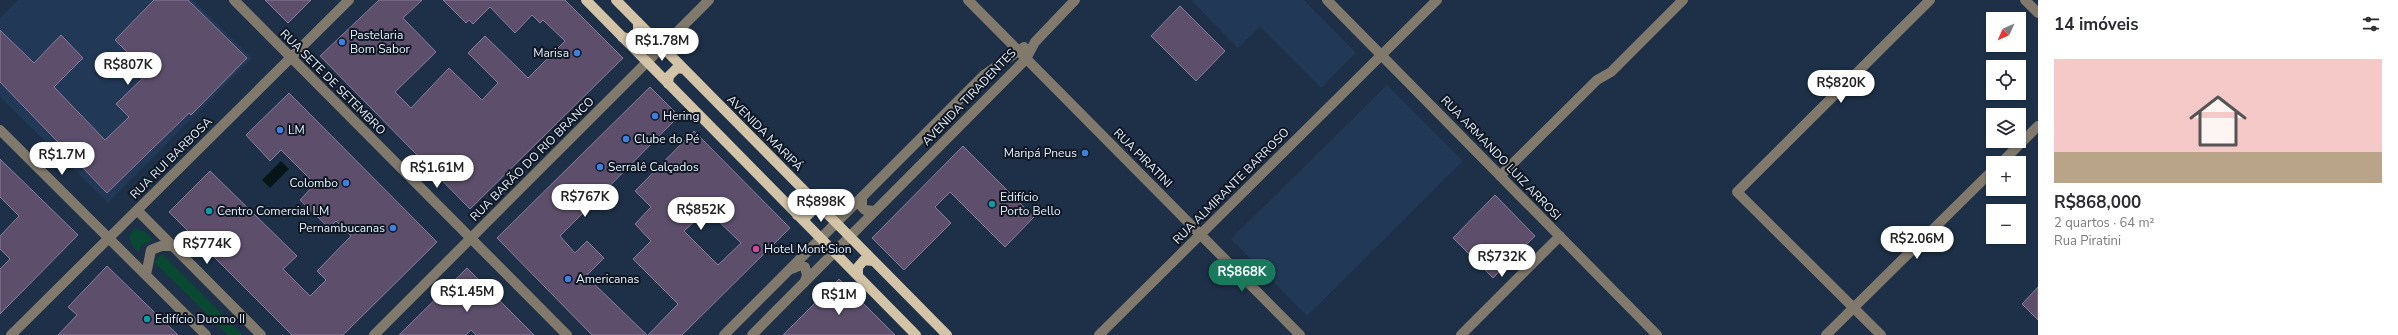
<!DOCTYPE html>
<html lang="pt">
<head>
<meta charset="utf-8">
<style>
  :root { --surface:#fff; --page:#f7f7f7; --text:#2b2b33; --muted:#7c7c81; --line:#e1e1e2; --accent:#18795b }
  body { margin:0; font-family:"Nunito Sans",sans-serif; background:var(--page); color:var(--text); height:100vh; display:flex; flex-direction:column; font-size:15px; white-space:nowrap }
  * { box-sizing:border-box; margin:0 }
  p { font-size:13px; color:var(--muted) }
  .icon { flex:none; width:22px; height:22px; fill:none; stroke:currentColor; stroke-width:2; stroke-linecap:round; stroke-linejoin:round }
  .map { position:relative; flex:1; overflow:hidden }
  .side { display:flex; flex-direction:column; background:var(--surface); width:360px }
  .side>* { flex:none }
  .needle { width:26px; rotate:225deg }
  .fabs { position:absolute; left:1986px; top:12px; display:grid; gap:8px }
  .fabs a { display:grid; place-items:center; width:40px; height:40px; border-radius:0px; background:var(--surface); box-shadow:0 1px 3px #0004; font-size:20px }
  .price { position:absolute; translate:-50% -34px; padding:0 9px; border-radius:14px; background:#fff; color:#222; font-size:13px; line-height:26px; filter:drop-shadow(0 1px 2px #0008) }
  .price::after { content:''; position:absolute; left:50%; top:24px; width:12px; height:9px; margin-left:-6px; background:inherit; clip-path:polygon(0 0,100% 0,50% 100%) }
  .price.on { background:var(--accent); color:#fff }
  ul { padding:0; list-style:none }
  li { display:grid; align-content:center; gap:8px; height:212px; padding:0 16px }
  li+li { border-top:1px solid var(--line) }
  li span { display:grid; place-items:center; height:124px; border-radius:0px; color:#555 }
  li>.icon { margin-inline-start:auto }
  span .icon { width:72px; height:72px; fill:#fffc; stroke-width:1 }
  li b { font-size:17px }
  h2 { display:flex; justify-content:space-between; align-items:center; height:48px; padding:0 16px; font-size:17px }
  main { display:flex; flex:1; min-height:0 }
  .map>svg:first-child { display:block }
  .built { fill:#213856 }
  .green { fill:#094831 }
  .water { fill:#061616 }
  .building { fill:#5d4f6c; stroke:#8a7b9b; fill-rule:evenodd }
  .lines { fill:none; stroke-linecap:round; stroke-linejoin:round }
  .minor { stroke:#81796b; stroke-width:10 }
  .major { stroke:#d3c3a7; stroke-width:10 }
  .shop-dot { fill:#3f7fe0; stroke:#0f1722; stroke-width:1.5 }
  .culture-dot { fill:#0f9aa8; stroke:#0f1722; stroke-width:1.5 }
  .hotel-dot { fill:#d1479c; stroke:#0f1722; stroke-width:1.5 }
  .labels { text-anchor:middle; stroke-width:4; stroke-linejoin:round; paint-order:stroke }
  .poi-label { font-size:12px; fill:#e2eefe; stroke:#0f1722; text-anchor:start }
  .street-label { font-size:12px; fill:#e2eefe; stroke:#0f1722 }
</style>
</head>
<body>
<main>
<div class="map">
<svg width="2038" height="335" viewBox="0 0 2038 335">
  <rect width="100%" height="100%" fill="#1d3047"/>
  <path class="built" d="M18,0H193L252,58L108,203L0,97V18Z
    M1191,0H1304L1356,53L1321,88L1260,27L1238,48Z
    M1387,85L1463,161L1307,316L1231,239Z"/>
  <path class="green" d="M134,229L144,231L153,240L141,245L139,252C131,246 126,237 134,229Z
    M162,254L243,335H228L154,262Z"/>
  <path class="water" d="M281,161L289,169L270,188L262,180Z"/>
  <path class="building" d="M154,0H188L247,58L191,115L189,113L107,193L0,82V30L34,63L61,35L83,58L54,87L105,140L129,117L116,104L148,73L115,40Z
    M265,0H311L288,23Z
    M379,0H422L403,18L436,52L395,92L411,108L449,68L482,100L498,83L468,53L485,36L528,78L565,41L543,20L540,23L532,15L515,33L490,7L473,24L469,20L466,23L443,0H565L623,58L470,209L320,56Z
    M1180,6L1225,51L1196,81L1151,36Z
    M650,87L679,116L560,236L575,253L587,241L604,258L586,276L647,335H592L497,238Z
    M289,93L437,242L343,335H292L169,212L210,171L297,256L283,269L310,296L326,280L317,271L351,236L336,221L329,228L300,200L315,184L281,150L270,161L246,135Z
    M694,131L790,228L682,335H648L678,304L633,259L651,241L635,224L651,207L635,191ZM707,210L741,243L718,265L684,231Z
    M963,146L1034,217L1005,247L950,192L935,207L951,223L904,270L872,238Z
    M0,159L78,235L0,314V269L10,259L0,249V236L19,216L0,197Z
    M1495,195L1535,236L1493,278L1453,238Z
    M107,266L146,304L178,335H58L77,315L68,307Z
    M467,268L534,335H476L471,330L466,335H399Z
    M839,279L895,335H783Z
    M2038,287V320L2022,304Z"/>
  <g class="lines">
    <path class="minor" d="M234,0L567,335
      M968,0L1300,335
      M1327,0L1657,335
      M2025,0L2038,13
      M0,130L206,335
      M2001,163L2038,126
      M1500,176L1597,80L1611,72L1683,0
      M862,197V207L865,210L875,211
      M137,210L261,335
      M791,269L801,265L805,267L807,276L804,283
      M146,275L151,250L161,246H173
      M11,335L349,0
      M374,335L709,0
      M724,335L984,75L1024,47
      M752,335L1026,59L1035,42L1075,0
      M1099,335L1437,0
      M1461,335L1560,236
      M1826,335L1993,170
      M1881,335L1737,192L1930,0"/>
    <path class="major" d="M586,0L916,335
      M616,0L947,335
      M622,37L631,39L638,32V22
      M668,84L669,76L677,68L684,69
      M797,215L807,216L812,211L813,200
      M858,276V267L864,260L873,261"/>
  </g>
  <g class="shop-dot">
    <circle cx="342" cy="42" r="4"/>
    <circle cx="577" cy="53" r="4"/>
    <circle cx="655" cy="116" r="4"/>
    <circle cx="280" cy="130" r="4"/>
    <circle cx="626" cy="139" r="4"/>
    <circle cx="1085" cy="153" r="4"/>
    <circle cx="600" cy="167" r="4"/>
    <circle cx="346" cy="183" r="4"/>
    <circle cx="393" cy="228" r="4"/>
    <circle cx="568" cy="279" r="4"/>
  </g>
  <g class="culture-dot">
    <circle cx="992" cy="204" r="4"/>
    <circle cx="209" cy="211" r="4"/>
    <circle cx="147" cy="319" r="4"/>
  </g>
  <circle class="hotel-dot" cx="756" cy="249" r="4"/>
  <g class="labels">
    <g class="poi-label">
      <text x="350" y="39">Pastelaria<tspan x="350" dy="14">Bom Sabor</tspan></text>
      <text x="569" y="57" text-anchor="end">Marisa</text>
      <text x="663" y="120">Hering</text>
      <text x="288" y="134">LM</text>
      <text x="634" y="143">Clube do Pé</text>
      <text x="1077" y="157" text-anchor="end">Maripá Pneus</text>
      <text x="608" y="171">Serralê Calçados</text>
      <text x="338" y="187" text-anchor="end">Colombo</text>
      <text x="1000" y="201">Edifício<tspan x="1000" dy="14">Porto Bello</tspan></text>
      <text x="217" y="215">Centro Comercial LM</text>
      <text x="385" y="232" text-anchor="end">Pernambucanas</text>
      <text x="764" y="253">Hotel Mont Sion</text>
      <text x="576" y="283">Americanas</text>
      <text x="155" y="323">Edifício Duomo II</text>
    </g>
    <g class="street-label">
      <text transform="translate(333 82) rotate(45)" y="4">RUA SETE DE SETEMBRO</text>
      <text transform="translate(969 97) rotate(-46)" y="4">AVENIDA TIRADENTES</text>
      <text transform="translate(765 133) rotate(45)" y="4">AVENIDA MARIPÁ</text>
      <text transform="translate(171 158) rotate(-45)" y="4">RUA RUI BARBOSA</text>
      <text transform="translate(1143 158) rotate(45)" y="4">RUA PIRATINI</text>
      <text transform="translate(1501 158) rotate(46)" y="4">RUA ARMANDO LUIZ ARROSI</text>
      <text transform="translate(532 159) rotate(-45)" y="4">RUA BARÃO DO RIO BRANCO</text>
      <text transform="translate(1231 186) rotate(-45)" y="4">RUA ALMIRANTE BARROSO</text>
    </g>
  </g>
</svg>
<div class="fabs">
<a><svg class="needle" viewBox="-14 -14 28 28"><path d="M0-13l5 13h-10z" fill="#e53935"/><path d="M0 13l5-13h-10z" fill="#7c7c81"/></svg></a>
<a><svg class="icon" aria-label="locate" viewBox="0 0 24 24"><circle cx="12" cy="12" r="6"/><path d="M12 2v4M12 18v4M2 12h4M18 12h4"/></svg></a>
<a><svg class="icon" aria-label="layers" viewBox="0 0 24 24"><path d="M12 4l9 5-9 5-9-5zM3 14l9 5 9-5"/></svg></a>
<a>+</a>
<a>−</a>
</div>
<b class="price" style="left:662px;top:62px">R$1.78M</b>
<b class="price" style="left:128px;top:86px">R$807K</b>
<b class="price" style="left:1841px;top:104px">R$820K</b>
<b class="price" style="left:62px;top:176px">R$1.7M</b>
<b class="price" style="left:437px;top:189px">R$1.61M</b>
<b class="price" style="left:585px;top:218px">R$767K</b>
<b class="price" style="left:821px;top:223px">R$898K</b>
<b class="price" style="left:701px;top:231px">R$852K</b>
<b class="price" style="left:1917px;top:260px">R$2.06M</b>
<b class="price" style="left:207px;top:265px">R$774K</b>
<b class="price" style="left:1502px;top:278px">R$732K</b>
<b class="price on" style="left:1242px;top:293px">R$868K</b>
<b class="price" style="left:467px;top:313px">R$1.45M</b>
<b class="price" style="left:839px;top:316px">R$1M</b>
</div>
<section class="side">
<h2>14 imóveis<svg class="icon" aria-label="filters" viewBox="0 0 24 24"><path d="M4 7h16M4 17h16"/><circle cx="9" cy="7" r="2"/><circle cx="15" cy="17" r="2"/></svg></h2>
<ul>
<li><span style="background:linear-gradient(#f6c9c9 75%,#b9a48a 0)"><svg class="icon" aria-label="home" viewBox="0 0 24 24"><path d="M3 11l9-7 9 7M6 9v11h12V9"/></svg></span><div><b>R$868,000</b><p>2 quartos · 64 m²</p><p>Rua Piratini</p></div></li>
</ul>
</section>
</main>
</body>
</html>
